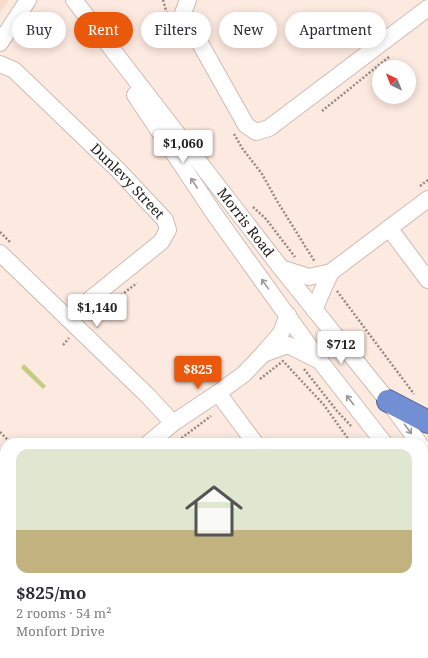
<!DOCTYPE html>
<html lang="en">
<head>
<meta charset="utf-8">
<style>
  :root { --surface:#fff; --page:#f7f7f7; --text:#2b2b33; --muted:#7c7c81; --line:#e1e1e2; --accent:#ea580c }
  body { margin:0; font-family:"Noto Serif",serif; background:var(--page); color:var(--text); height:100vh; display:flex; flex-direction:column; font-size:15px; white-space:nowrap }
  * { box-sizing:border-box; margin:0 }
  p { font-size:13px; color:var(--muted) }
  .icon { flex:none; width:22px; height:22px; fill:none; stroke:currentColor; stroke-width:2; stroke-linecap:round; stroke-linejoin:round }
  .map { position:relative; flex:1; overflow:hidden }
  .drawer { position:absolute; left:0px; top:438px; width:428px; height:220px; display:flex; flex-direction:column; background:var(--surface); border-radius:16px 16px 0 0; box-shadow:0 2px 10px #0003 }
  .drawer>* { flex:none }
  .hud { position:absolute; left:12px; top:12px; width:404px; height:36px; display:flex; gap:8px }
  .needle { width:26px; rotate:317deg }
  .controls { position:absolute; left:372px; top:60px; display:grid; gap:8px }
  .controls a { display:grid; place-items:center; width:44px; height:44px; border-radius:50%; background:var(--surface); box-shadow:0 2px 10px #0003; font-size:20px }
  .price { position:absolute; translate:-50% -34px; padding:0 9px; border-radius:4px; background:#fff; color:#222; font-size:13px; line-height:26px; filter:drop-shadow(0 1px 2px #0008) }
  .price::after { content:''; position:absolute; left:50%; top:24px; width:12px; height:9px; margin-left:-6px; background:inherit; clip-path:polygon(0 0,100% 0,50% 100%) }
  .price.current { background:var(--accent); color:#fff }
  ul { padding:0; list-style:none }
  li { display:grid; align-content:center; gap:8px; height:212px; padding:0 16px }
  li+li { border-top:1px solid var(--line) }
  li span { display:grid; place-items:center; height:124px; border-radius:12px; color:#555 }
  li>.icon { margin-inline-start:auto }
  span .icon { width:72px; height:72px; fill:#fffc; stroke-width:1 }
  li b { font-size:17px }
  .chip { padding:0 14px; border-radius:18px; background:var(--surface); box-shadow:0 2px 10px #0003; font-size:14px; line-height:36px }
  .chip.current { background:var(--accent); color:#fff }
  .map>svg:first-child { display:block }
  .built { fill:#f7ddce }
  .green { fill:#c3cc83 }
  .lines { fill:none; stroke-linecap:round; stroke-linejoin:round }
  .minor-casing { stroke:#cebcb2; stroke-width:18 }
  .highway-casing { stroke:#556690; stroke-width:24 }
  .path { stroke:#968982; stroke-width:2.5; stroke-dasharray:2 2; stroke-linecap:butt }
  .minor { stroke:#fff; stroke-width:16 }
  .highway { stroke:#718fd2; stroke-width:22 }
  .oneway { stroke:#9b9896 }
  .labels { text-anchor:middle; stroke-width:4; stroke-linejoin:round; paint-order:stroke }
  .street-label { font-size:14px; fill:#201a16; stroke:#fce9df }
</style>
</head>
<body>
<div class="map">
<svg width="428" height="658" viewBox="0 0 428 658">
  <rect width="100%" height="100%" fill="#fce9df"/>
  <path class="built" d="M0,0H9L0,13Z"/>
  <path class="green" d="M24,364L46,386L43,389L21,368Z
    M5,512V617L0,621V517Z"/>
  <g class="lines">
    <defs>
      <g id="minor">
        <path id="s1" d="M74,0L281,268L388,401L419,443"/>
        <path d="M188,0L183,13L246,125L256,132L269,128L428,8"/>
        <path d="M0,43L28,0"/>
        <path id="s2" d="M0,64L14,70L118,170L165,220L168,230L161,242L67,318"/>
        <path d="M135,95L215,215L320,361L384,443"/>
        <path d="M389,228L428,280"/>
        <path d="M0,253L148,396L173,423"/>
        <path d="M281,268L309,277L331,272L428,199"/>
        <path d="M314,310L323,289L331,272"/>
        <path d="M263,354L288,345L318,360"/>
        <path d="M218,393L255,443"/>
        <path d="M149,443L173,423L218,393L244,374L263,354L281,333L288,315"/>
        <path d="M423,448L428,455"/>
        <path d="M0,459L5,464"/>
        <path d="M0,502L5,496"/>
        <path d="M0,627L5,622"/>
      </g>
      <path id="highway" d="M388,401L428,422
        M423,489L428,485
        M423,556L428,552
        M211,658L217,653
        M293,658L299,653"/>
    </defs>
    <use href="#minor" class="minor-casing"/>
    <use href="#highway" class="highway-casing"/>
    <path class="path" d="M163,0L167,14L169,18
      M322,111L389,57
      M234,134L242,148L262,174L277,201L315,262
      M420,186L428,180
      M253,207L266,219L295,257
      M0,232L10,242
      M337,291L414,394
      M88,318L89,319L97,320V326L98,327
      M97,320L98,313L137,283
      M63,345L69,338
      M304,369L337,411L352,427
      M260,379L283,361L324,405L351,443
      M0,432L11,443
      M175,443L211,416
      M0,528L5,523
      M0,566L1,565
      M423,587L428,585
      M18,653L22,658
      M370,653L374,658
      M168,658L174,653
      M329,658L335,653"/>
    <use href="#minor" class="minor"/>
    <use href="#highway" class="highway"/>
  </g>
  <defs><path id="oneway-shaft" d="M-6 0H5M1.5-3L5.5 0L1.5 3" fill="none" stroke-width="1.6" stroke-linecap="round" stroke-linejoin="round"/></defs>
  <g class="oneway">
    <use href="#oneway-shaft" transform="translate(194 183) rotate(-124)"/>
    <use href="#oneway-shaft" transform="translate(265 284) rotate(-126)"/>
    <use href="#oneway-shaft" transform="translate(350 400) rotate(-128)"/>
    <use href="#oneway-shaft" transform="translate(408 429) rotate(53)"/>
  </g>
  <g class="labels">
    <g class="street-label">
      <text dy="5" stroke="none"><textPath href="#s2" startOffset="174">Dunlevy Street</textPath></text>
      <text dy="5" stroke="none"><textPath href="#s1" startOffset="281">Morris Road</textPath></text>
    </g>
  </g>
</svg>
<div class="controls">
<a><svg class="needle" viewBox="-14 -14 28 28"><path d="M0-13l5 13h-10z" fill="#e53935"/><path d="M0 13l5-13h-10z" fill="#7c7c81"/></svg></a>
</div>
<b class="price" style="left:183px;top:164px">$1,060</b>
<b class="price" style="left:97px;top:328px">$1,140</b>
<b class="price" style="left:341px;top:365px">$712</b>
<b class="price current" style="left:198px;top:390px">$825</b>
<div class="hud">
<a class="chip">Buy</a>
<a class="chip current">Rent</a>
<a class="chip">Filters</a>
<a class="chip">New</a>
<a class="chip">Apartment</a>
</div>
<section class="drawer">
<ul>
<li><span style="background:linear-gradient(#dfe7d0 65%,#c2b280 0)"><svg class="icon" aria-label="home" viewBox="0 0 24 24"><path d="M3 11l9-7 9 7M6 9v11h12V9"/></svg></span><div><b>$825/mo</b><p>2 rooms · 54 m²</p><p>Monfort Drive</p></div></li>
</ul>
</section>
</div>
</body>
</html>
